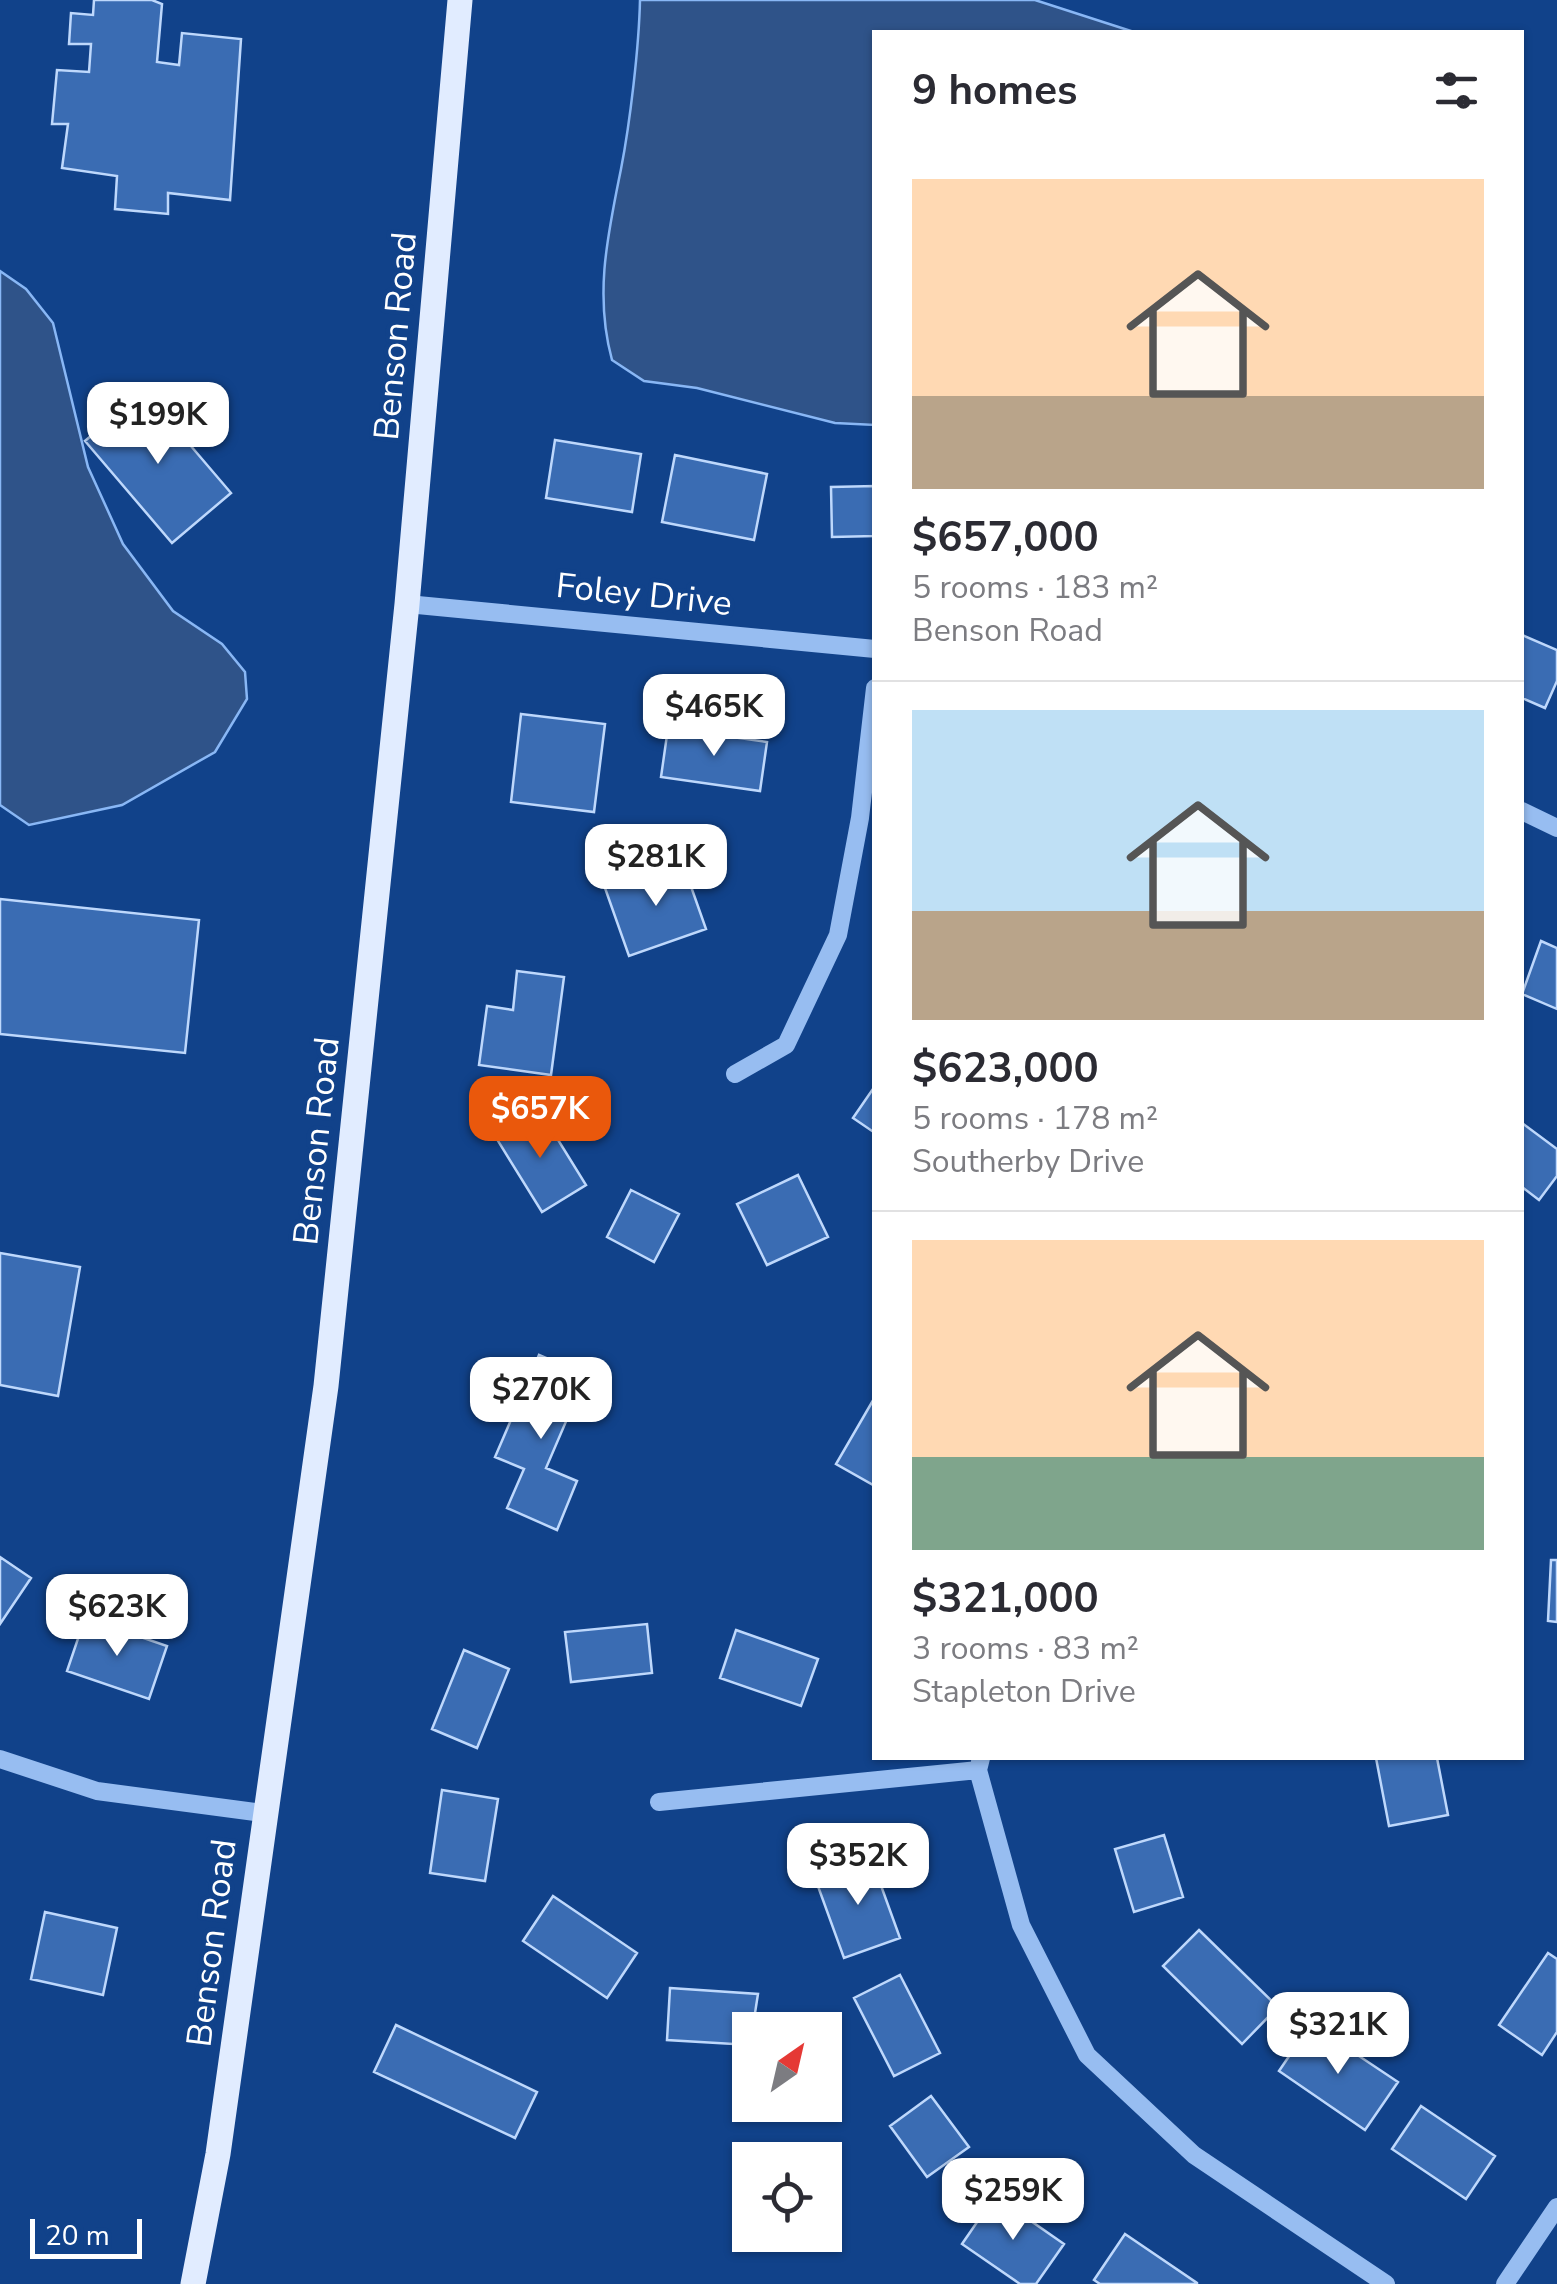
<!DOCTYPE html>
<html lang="en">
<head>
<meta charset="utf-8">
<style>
  :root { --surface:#fff; --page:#f7f7f7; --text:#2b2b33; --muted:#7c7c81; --line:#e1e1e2; --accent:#ea580c }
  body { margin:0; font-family:"Nunito Sans",sans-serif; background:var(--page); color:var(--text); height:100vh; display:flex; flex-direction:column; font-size:38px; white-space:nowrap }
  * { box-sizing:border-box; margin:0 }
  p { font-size:32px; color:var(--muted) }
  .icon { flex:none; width:55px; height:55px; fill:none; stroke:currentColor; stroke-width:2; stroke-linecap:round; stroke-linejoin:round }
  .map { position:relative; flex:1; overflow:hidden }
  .side { position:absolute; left:872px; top:30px; width:652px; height:1730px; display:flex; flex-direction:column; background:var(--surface); border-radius:0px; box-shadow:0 2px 8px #0004 }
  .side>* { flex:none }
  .needle { width:65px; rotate:34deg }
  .tools { position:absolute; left:732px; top:2012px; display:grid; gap:20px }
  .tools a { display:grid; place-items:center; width:110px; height:110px; border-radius:0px; background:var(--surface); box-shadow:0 2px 8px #0004; font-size:50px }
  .scale { position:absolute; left:30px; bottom:25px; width:112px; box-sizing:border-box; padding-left:10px; border:5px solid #fff; border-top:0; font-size:28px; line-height:35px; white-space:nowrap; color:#fff; -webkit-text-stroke:8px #11428a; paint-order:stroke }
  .price { position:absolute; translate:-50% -85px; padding:0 22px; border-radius:20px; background:#fff; color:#222; font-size:32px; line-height:65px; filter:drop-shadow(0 2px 5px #0008) }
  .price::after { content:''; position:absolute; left:50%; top:60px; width:30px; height:22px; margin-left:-15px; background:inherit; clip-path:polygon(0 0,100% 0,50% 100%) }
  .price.selected { background:var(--accent); color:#fff }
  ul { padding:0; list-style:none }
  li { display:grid; align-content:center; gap:20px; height:530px; padding:0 40px }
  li+li { border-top:2px solid var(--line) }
  li span { display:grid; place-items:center; height:310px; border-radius:0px; color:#555 }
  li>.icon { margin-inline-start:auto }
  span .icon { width:180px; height:180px; fill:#fffc; stroke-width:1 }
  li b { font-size:42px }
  h2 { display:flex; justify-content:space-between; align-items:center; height:120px; padding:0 40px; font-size:42px }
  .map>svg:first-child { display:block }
  .water { fill:#2f5389; stroke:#89b7f5; stroke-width:2.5 }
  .building { fill:#3a6cb3; stroke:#bed8fc; stroke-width:2.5 }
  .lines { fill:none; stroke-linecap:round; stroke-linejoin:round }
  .minor { stroke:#97bdf1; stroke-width:18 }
  .major { stroke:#e1ecff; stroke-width:25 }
  .labels { text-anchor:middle; stroke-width:9; stroke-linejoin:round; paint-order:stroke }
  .street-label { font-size:35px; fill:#fff; stroke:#11428a }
</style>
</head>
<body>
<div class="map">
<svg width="1557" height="2284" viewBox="0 0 1557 2284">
  <rect width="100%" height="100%" fill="#11428a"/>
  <path class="water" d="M640,0H1035L1134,32H875V425L835,423L697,388L644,381L612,360C594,294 608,234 621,169C630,123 639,47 640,0Z
    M0,271L26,289L53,323L88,467L123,544L173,611L222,644L245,672L247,699L215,752L122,805L29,825L0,805Z"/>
  <path class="building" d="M94,0H152L162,4L157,62L179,65L182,33L241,39L230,200L168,193V214L115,209L117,176L62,168L68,124H52L57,70L89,72L91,44H69L71,13L93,15Z
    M144,391L231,493L172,543L85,441Z
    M555,440L641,454L632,512L546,498Z
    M675,455L767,474L754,540L662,522Z
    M875,486V536L832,537L831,487Z
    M1522,635L1557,650V681L1545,708L1522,698Z
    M521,714L605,724L594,812L511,802Z
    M668,728L767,742L760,791L661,777Z
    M682,861L706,929L629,956L605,888Z
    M0,899L199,920L185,1053L0,1034Z
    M1541,941L1557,948V1009L1522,994Z
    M517,971L564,977L551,1075L479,1065L487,1006L513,1010Z
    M875,1086V1133L853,1118Z
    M539,1109L586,1185L542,1212L495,1136Z
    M1522,1123L1557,1149V1176L1539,1200L1522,1187Z
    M798,1175L828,1237L767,1265L737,1204Z
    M631,1190L679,1214L654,1262L607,1237Z
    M0,1253L80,1267L58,1396L0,1385Z
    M539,1355L586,1375L546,1468L577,1481L557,1530L507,1508L524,1469L495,1457Z
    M875,1397V1486L836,1464Z
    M0,1557L31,1578L0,1624Z
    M1551,1560H1557V1622L1548,1621Z
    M85,1618L167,1646L149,1699L67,1671Z
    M647,1624L652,1673L571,1682L565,1632Z
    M736,1630L818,1659L801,1706L720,1678Z
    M464,1650L509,1669L477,1748L432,1729Z
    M1376,1758H1437L1448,1815L1389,1826Z
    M442,1790L498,1799L485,1881L430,1873Z
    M1164,1835L1183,1897L1134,1912L1115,1849Z
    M871,1858L900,1938L844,1958L815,1878Z
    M553,1896L637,1953L607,1998L523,1941Z
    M45,1912L117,1928L103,1995L31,1979Z
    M1199,1930L1278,2007L1242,2044L1163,1966Z
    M1548,1953L1557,1959V2032L1542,2055L1499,2025Z
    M900,1975L940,2053L894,2076L854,1998Z
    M670,1988L758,1994L750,2045L667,2040Z
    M1311,2024L1398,2082L1365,2130L1279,2071Z
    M396,2025L537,2092L515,2138L374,2072Z
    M931,2096L969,2147L927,2177L890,2126Z
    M1421,2106L1495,2156L1466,2199L1392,2149Z
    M995,2196L1064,2244L1036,2284H1020L962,2244Z
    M1125,2234L1197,2283V2284H1100L1094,2280Z"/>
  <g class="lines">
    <path class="minor" d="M407,604L875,649
      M1522,811L1557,828
      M735,1074L786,1045L838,935L860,818L875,688
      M981,1758L978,1770L1021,1925L1087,2055L1194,2155L1386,2284
      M0,1759L97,1791L263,1813
      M659,1802L978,1770
      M1505,2284L1557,2207"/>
    <path class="major" d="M193,2284L218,2154L326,1386L407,604L460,0"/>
  </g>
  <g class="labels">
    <g class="street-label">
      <text transform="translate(395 336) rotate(-85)" y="12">Benson Road</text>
      <text transform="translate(644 594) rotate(6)" y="12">Foley Drive</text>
      <text transform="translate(316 1141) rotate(-84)" y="12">Benson Road</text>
      <text transform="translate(211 1943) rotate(-83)" y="12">Benson Road</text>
    </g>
  </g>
</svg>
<div class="tools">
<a><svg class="needle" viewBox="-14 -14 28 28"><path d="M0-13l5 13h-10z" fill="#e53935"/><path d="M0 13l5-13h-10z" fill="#7c7c81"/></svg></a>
<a><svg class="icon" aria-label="locate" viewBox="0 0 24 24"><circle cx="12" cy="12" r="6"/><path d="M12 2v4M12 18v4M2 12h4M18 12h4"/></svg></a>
</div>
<div class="scale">20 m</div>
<b class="price" style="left:158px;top:467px">$199K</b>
<b class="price" style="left:714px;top:759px">$465K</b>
<b class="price" style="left:656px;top:909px">$281K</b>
<b class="price selected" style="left:540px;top:1161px">$657K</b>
<b class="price" style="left:541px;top:1442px">$270K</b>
<b class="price" style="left:117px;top:1659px">$623K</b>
<b class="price" style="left:858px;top:1908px">$352K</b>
<b class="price" style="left:1338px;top:2077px">$321K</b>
<b class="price" style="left:1013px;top:2243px">$259K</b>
<section class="side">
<h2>9 homes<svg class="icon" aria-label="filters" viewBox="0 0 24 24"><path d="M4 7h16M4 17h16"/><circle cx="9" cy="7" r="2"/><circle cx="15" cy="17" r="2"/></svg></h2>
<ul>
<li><span style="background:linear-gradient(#ffd9b3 70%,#b9a48a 0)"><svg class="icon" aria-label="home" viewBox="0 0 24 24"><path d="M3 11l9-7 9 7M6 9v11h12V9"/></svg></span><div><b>$657,000</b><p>5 rooms · 183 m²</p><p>Benson Road</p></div></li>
<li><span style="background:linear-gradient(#bfe0f5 65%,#b9a48a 0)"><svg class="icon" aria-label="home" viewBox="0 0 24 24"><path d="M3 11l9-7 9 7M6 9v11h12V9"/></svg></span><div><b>$623,000</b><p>5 rooms · 178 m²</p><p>Southerby Drive</p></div></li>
<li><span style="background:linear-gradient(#ffd9b3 70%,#7fa58c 0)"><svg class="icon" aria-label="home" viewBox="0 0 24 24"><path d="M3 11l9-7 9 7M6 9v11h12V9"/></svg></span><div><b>$321,000</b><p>3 rooms · 83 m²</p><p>Stapleton Drive</p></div></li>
</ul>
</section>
</div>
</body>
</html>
